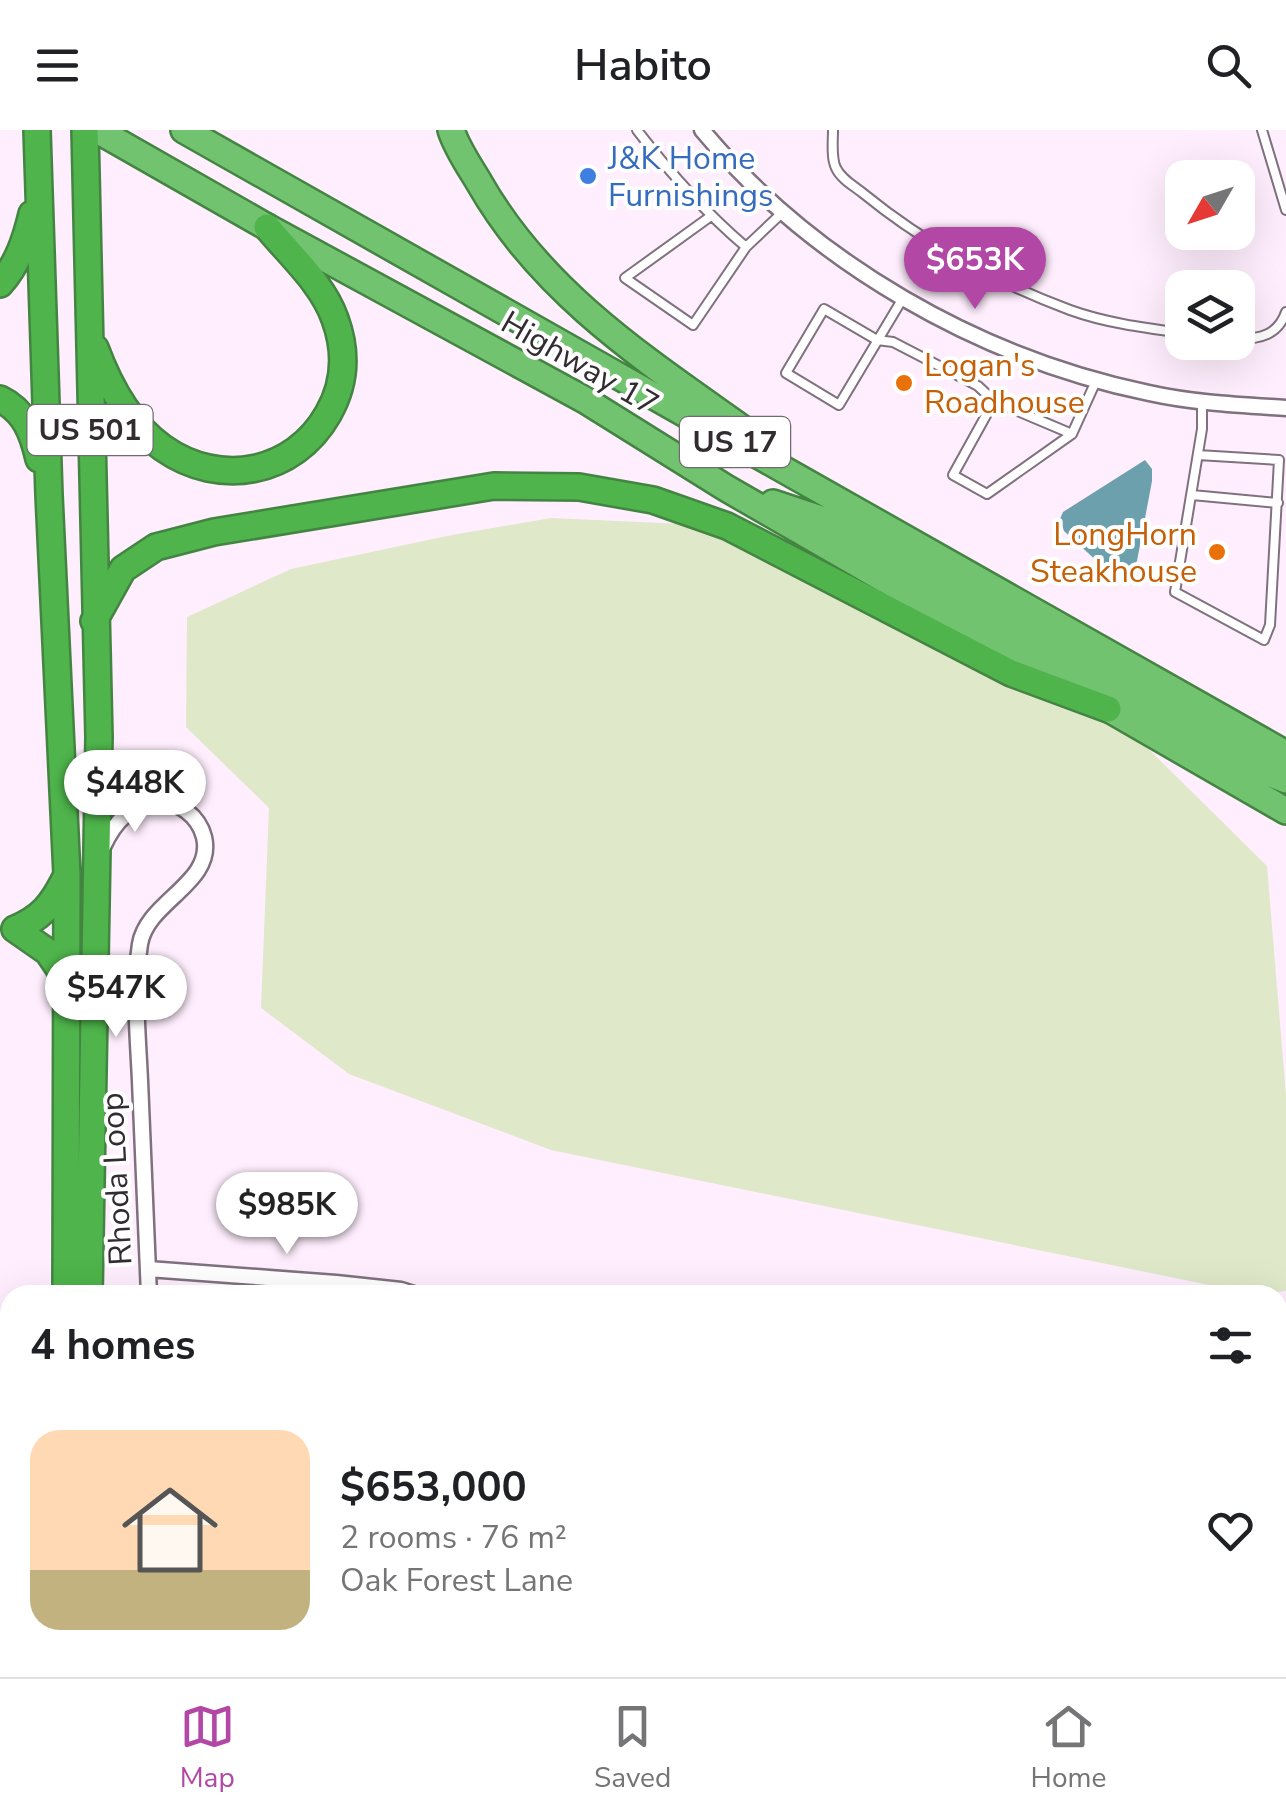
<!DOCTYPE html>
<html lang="en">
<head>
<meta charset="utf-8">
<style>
  :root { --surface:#fff; --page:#f6f6f6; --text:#202124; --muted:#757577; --line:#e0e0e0; --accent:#b247a6 }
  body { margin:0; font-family:"Nunito Sans",sans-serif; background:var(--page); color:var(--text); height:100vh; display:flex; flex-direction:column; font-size:38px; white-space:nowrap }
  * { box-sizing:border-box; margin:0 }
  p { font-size:32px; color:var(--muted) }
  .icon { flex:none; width:55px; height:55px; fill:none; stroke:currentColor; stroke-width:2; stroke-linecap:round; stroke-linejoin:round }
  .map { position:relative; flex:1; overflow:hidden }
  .details { position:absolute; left:0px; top:1155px; width:1288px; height:392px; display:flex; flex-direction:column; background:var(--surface); border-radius:30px 30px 0 0; box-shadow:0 10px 40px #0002 }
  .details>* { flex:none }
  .needle { width:65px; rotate:231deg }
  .controls { position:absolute; left:1165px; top:30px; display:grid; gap:20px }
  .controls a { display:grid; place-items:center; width:90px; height:90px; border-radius:20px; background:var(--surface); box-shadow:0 10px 40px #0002; font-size:50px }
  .price { position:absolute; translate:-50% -85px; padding:0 22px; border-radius:35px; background:#fff; color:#222; font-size:32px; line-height:65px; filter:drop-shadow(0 2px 5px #0008) }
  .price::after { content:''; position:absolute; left:50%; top:60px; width:30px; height:22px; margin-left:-15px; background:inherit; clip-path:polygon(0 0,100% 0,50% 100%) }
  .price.active { background:var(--accent); color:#fff }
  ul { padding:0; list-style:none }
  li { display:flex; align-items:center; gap:30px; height:250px; padding:0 30px }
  li span { display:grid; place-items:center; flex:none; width:280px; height:200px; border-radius:30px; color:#555 }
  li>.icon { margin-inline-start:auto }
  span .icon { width:120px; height:120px; fill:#fffc; stroke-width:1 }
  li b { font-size:42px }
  h2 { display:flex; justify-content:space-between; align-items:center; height:120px; padding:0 30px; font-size:42px }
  header { display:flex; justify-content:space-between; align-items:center; height:130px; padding:0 30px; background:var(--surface); font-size:45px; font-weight:600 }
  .dock { display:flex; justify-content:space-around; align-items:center; height:140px; border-top:2px solid var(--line); background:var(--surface); font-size:28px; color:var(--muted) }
  .dock a { display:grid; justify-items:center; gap:5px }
  .dock .active { color:var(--accent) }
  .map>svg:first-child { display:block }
  .green { fill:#dfe8c8 }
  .water { fill:#6ca0ac }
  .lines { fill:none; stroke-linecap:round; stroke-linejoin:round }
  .service-casing { stroke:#7f717e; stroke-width:12 }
  .minor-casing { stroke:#7f717e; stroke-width:19 }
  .trunk-casing { stroke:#448442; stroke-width:30 }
  .motorway-casing { stroke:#448442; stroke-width:30 }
  .service { stroke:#fff; stroke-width:8 }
  .minor { stroke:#fff; stroke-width:14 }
  .trunk { stroke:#72c36f; stroke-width:25 }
  .motorway { stroke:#4eb44b; stroke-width:25 }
  .shop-dot { fill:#3f7fe0; stroke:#fff; stroke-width:4 }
  .food-dot { fill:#e8710a; stroke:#fff; stroke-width:4 }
  .labels { text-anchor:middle; stroke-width:8; stroke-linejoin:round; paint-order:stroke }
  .shield { fill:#fff; stroke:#706b6f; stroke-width:2.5 }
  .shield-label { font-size:30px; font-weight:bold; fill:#322c31 }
  .shop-label { font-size:32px; fill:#366cbe; stroke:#fff; text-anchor:start }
  .street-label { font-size:32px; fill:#322c31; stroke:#fff }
  .food-label { font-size:32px; fill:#c56008; stroke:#fff; text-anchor:start }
</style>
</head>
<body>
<header><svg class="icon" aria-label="menu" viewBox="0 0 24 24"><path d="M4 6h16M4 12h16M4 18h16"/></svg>Habito<svg class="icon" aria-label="search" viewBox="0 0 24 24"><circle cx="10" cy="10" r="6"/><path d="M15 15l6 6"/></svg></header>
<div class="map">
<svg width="1286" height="1547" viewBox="0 0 1286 1547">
  <rect width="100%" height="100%" fill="#ffeefd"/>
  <path class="green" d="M551,388L727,396L1108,579L1267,736L1286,966V1161L1253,1164L551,1020L349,944L261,878L269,678L186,597L187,487L291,439L452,405Z
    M1278,1502H1286V1547H1172L1183,1538H1278Z
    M277,1538H459L458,1547H277Z"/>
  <path class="water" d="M1145,330L1152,339V351L1137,431L1131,440L1111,444L1064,401L1060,389L1063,382Z"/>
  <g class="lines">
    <defs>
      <path id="service" d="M637,0C670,43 705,82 746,117L783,82
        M833,0C833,11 831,28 836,38C841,49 854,56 864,64C924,113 997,153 1070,180C1106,193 1145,198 1182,203
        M1262,0L1286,80
        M711,86L625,148L693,195L746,117
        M903,168L839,275L786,243L824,179L877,210L893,212L978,256L994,271L1072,304
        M1238,209C1260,209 1278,205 1286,182
        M994,271L953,345L987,364L1072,304L1096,251
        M1198,325L1279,330L1270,495L1264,510L1175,462L1202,299V272
        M1192,365L1278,373
        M511,1547L513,1538
        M582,1547L583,1538
        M657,1547L658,1538"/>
      <path id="minor" d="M702,0C813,133 979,228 1149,263C1194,273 1240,275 1286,278
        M103,622C125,674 192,659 204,707C215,753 147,771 140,814C133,859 138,906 140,951C143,1022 146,1094 149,1165
        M103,717C115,690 132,674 161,671
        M148,1139L336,1153L401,1160L417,1165
        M1278,1296L1286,1249
        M163,1538L164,1547
        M478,1547L479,1538
        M1112,1547L1120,1538"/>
      <path id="trunk" d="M97,0L267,97L585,270L726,358L1286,681
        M184,0L1286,624
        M451,0C457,19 470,37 480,54C543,164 646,230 747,302
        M773,373L821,389L1269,643L1286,650"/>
      <path id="motorway" d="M37,0L49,365L67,745L66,1165
        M85,0L99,607L89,1165
        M0,154C18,134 26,109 32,84
        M95,218C109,256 129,294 163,318C220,358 294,344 328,284C346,253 347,222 335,189C323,154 290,125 267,97
        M0,269C25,281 33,303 39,329
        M94,491L123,439L156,417L214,402L494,356L579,357L653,370L727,396L1011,543L1108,579
        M15,799C41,788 52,775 65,749
        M15,799L48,822L67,850
        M62,1547V1538
        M83,1547V1538"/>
    </defs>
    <use href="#service" class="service-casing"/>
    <use href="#minor" class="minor-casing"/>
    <use href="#trunk" class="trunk-casing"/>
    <use href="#motorway" class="motorway-casing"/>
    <use href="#service" class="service"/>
    <use href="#minor" class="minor"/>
    <use href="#trunk" class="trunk"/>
    <use href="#motorway" class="motorway"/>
  </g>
  <circle class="shop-dot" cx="588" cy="46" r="10"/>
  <g class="food-dot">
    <circle cx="904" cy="253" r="10"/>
    <circle cx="1217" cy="422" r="10"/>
  </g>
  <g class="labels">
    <g class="shield">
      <rect x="27.5" y="275" width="125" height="50" rx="8"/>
      <rect x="680" y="287" width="110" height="50" rx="8"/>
    </g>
    <g class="shield-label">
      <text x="90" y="310">US 501</text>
      <text x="735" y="322">US 17</text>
    </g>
    <g class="shop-label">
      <text x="608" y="39">J&amp;K Home<tspan x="608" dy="37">Furnishings</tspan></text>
    </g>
    <g class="street-label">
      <text transform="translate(580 233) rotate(30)" y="11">Highway 17</text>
      <text transform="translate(116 1049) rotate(-93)" y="11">Rhoda Loop</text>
    </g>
    <g class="food-label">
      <text x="924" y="246">Logan's<tspan x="924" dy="37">Roadhouse</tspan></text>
      <text x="1197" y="415" text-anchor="end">LongHorn<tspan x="1197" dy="37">Steakhouse</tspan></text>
    </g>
  </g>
</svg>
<div class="controls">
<a><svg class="needle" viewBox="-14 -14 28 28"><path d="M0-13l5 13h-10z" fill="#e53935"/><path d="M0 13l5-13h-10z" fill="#757577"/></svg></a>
<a><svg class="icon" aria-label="layers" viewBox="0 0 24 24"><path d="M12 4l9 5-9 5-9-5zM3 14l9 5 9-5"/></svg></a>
</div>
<b class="price active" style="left:975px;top:182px">$653K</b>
<b class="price" style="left:135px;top:705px">$448K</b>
<b class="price" style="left:116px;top:910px">$547K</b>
<b class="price" style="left:287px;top:1127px">$985K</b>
<section class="details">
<h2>4 homes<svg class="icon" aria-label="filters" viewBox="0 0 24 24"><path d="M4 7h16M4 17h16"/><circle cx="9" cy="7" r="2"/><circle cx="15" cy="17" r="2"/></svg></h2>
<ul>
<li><span style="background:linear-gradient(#ffd9b3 70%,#c2b280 0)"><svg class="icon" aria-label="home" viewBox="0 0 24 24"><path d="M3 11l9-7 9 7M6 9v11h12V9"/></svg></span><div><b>$653,000</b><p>2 rooms · 76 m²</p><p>Oak Forest Lane</p></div><svg class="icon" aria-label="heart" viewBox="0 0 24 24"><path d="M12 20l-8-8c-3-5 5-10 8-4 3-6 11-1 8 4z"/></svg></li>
</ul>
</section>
</div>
<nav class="dock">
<a class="active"><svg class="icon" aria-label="map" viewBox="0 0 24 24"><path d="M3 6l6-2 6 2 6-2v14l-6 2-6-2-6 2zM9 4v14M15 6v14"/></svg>Map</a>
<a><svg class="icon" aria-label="saved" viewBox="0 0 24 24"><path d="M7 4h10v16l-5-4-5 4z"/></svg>Saved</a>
<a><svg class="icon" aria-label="home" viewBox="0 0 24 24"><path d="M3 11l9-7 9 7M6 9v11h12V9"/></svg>Home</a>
</nav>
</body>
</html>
